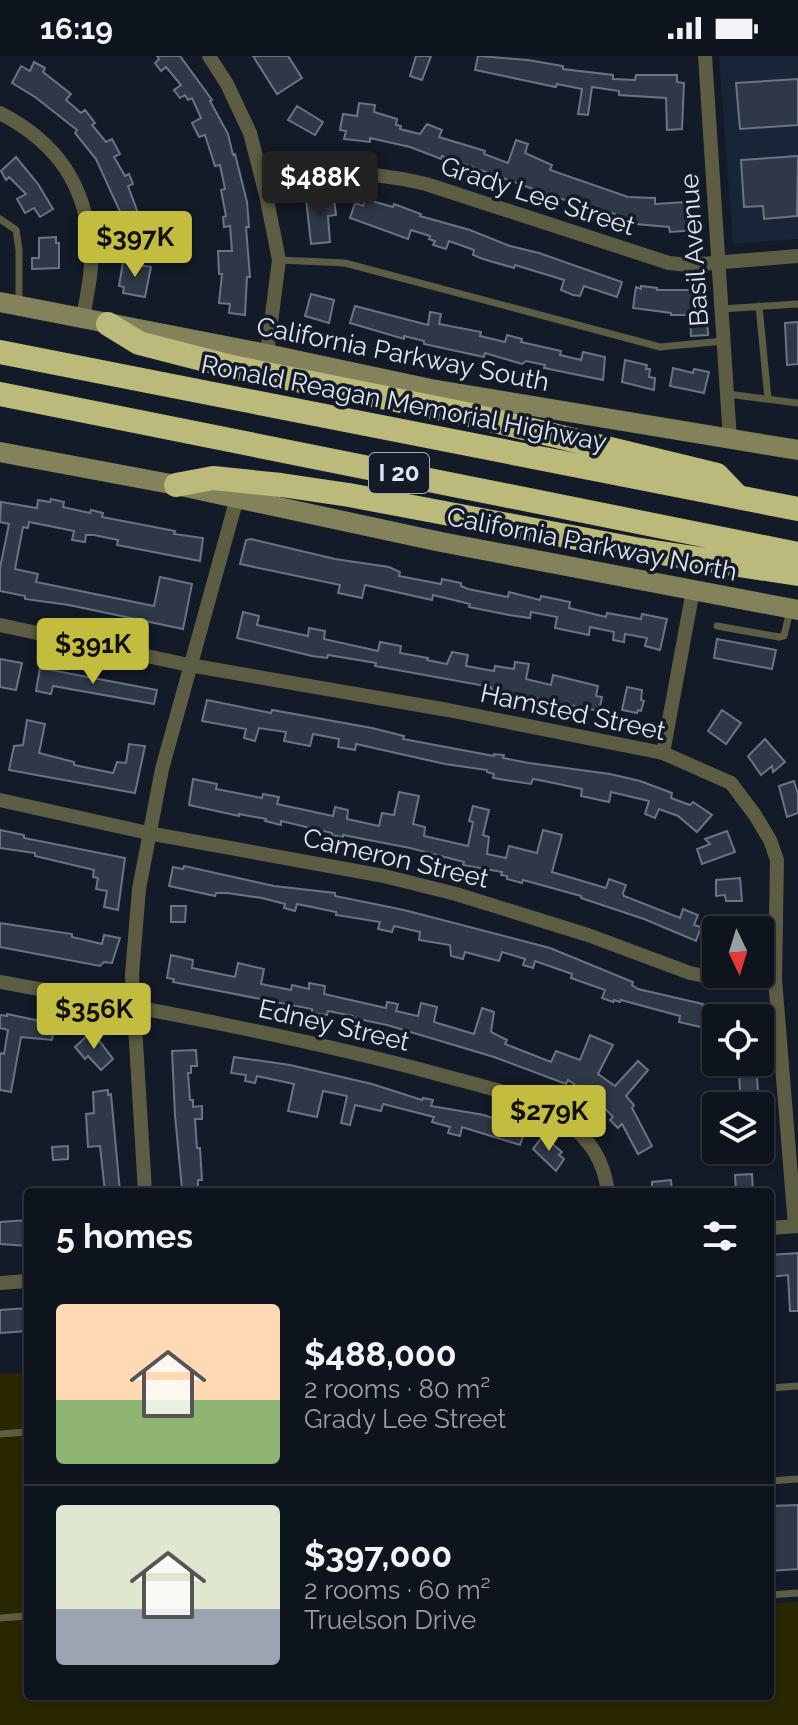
<!DOCTYPE html>
<html lang="en">
<head>
<meta charset="utf-8">
<style>
  :root { --surface:#0e141e; --page:#1c212b; --text:#f1f3f6; --muted:#9b9ea4; --line:#2e333c; --accent:#c3bd3f }
  body { margin:0; font-family:Raleway,sans-serif; background:var(--page); color:var(--text); height:100vh; display:flex; flex-direction:column; font-size:30px; white-space:nowrap }
  * { box-sizing:border-box; margin:0 }
  p { font-size:26px; color:var(--muted) }
  .icon { flex:none; width:44px; height:44px; fill:none; stroke:currentColor; stroke-width:2; stroke-linecap:round; stroke-linejoin:round }
  .map { position:relative; flex:1; overflow:hidden }
  .panel { position:absolute; left:24px; top:1132px; width:750px; height:512px; display:flex; flex-direction:column; background:var(--surface); border-radius:8px; box-shadow:0 2px 6px #0004,0 0 0 2px var(--line) }
  .panel>* { flex:none }
  .needle { width:52px; rotate:176deg }
  .controls { position:absolute; left:702px; top:860px; display:grid; gap:16px }
  .controls a { display:grid; place-items:center; width:72px; height:72px; border-radius:8px; background:var(--surface); box-shadow:0 2px 6px #0004,0 0 0 2px var(--line); font-size:40px }
  .price { position:absolute; translate:-50% -68px; padding:0 18px; border-radius:8px; background:var(--accent); color:#111; font-size:26px; line-height:52px; filter:drop-shadow(0 2px 4px #0008) }
  .price::after { content:''; position:absolute; left:50%; top:48px; width:24px; height:18px; margin-left:-12px; background:inherit; clip-path:polygon(0 0,100% 0,50% 100%) }
  .price.on { background:#222; color:#fff }
  ul { padding:0; list-style:none }
  li { display:flex; align-items:center; gap:24px; height:200px; padding:0 32px }
  li+li { border-top:2px solid var(--line) }
  li span { display:grid; place-items:center; flex:none; width:224px; height:160px; border-radius:8px; color:#555 }
  li>.icon { margin-inline-start:auto }
  span .icon { width:96px; height:96px; fill:#fffc; stroke-width:1 }
  li b { font-size:34px }
  h2 { display:flex; justify-content:space-between; align-items:center; height:96px; padding:0 32px; font-size:34px }
  .status { display:flex; justify-content:space-between; align-items:center; height:56px; padding:0 40px; background:var(--surface); direction:ltr }
  .status svg { height:22px; fill:currentColor }
  .map>svg:first-child { display:block }
  .built { fill:#182437 }
  .green { fill:#292700 }
  .building { fill:#2f3847; stroke:#6a7485; stroke-width:2 }
  .lines { fill:none; stroke-linecap:round; stroke-linejoin:round }
  .service { stroke:#5d5d44; stroke-width:7 }
  .minor { stroke:#5d5d44; stroke-width:14 }
  .secondary { stroke:#83825a; stroke-width:20 }
  .motorway { stroke:#bcba7a; stroke-width:24 }
  .labels { text-anchor:middle; stroke-width:7; stroke-linejoin:round; paint-order:stroke }
  .shield { fill:#131b28; stroke:#a2a9b3; stroke-width:2 }
  .shield-label { font-size:24px; font-weight:bold; fill:#e0e6ef }
  .street-label { font-size:26px; fill:#e0e6ef; stroke:#131b28 }
</style>
</head>
<body>
<div class="status"><b>16:19</b><svg viewBox="0 0 49 12"><path d="M0 12V9h3v3zM5 12V6h3v6zM10 12V3h3v9zM15 12V0h3v12zM26 1h20v11H26zM47 4h2v5h-2z"/></svg></div>
<div class="map">
<svg width="798" height="1669" viewBox="0 0 798 1669">
  <rect width="100%" height="100%" fill="#131b28"/>
  <path class="built" d="M719,0H798V183L733,188Z"/>
  <path class="green" d="M28,1316V1640H770V1548L798,1546V1669H0V1318Z"/>
  <path class="building" d="M157,0H180L212,44L210,45L228,78L233,99L235,98L247,146L249,171H246L250,221H247L245,259L229,257L230,248L219,247L222,218H219L218,195H232L230,170L224,171L223,161L226,160L221,134L225,133L220,109L215,110L205,79L199,81L192,67L201,62L192,42L188,44L185,39L180,42L174,34L181,29L166,11L161,15L155,7L159,3Z
    M253,0H288L302,22L277,38Z
    M416,0H431L422,24L410,20Z
    M478,0L528,4L563,10V13L613,19V23L635,24L636,19H677V26L684,27L682,73L667,74L666,42L619,39V35L592,31L588,59L578,58L582,33L557,28L556,31L475,14Z
    M34,6L45,12L43,16L71,38L66,44L81,57L85,54L95,67L92,69L106,86L112,83L120,98L114,101L125,120L129,118L133,128L128,130L138,157L141,156L144,171L136,173L139,186L123,189L117,161L122,160L96,103L75,77L77,74L35,41L12,27L21,10L30,15Z
    M798,23V69L740,73L736,27Z
    M359,47L375,49L374,56L397,63L396,69L401,70L400,73L420,78L427,68L442,74L439,81L485,95L484,98L508,107L516,84L528,88L525,97L552,109L550,114L628,141L655,142V148L686,146L687,159H696L697,174L670,176L669,171L613,166L615,158L558,142L442,100L441,103L410,91L370,82V86L344,83L346,75L340,74L343,58L357,60Z
    M297,50L323,66L315,79L288,64Z
    M798,100L797,160L764,163L763,150L744,151L741,104Z
    M16,101L38,128L53,153L40,161L34,152L25,157L17,143L26,138L9,121L6,124L1,115Z
    M319,142L320,145L334,143L336,159L328,160L330,186L311,188L306,143Z
    M365,143L393,151L394,148L421,158L420,160L470,174L510,190L539,197L622,226L617,241L584,230L580,240L573,239L561,234L564,224L515,209L514,212L483,203L473,199L474,194L449,185L446,193L433,189L435,185L429,183L430,180L411,174L408,183L350,162L355,147L363,150Z
    M56,181V187H59V212L32,213V202H39V182Z
    M123,206L151,211L145,241L123,237L124,231L119,230Z
    M641,230L657,232V234H701V258H707L708,279L691,280L690,259H671V257L633,252L636,231L641,233Z
    M311,238L334,244L329,267L305,260Z
    M355,250L428,269L430,256L441,258L439,268L481,276L480,280L505,286L507,279L522,283L521,286L561,295L560,299L581,304L583,296L605,301L603,324L544,312L545,309L526,305L522,308L485,297L484,301L424,288V285L404,280V283L350,267Z
    M798,266V308L787,309L785,267Z
    M625,304L647,309L646,313H650L649,321L655,322L654,334L622,326Z
    M673,312L693,317L694,313L709,316L704,337L670,330Z
    M51,443L64,446L63,451L90,457L91,454L103,457L102,461L175,475L174,478L203,482L200,505L117,489L118,484L94,479H86L85,486L72,484L74,475L29,466L28,472L23,471L15,513L38,518L36,526L154,550L160,521L192,528L183,573L69,549L25,543V540L0,535V512L9,468L0,466L1,446L37,452L38,444L50,446Z
    M251,483L335,503L389,511L400,516L399,520L441,528L442,523L461,527V530L468,533L508,541L509,536L540,544L541,540L570,546L569,552L606,561L607,557L641,563L642,558L667,563L660,594L645,590L647,582L625,578L624,586L613,584L614,576L590,571L589,579L555,572L557,561L531,556L530,562L509,559L469,551L470,548L433,539L432,544L365,529L362,542L338,537L340,529L240,508L246,484Z
    M243,556L259,560L257,569L308,580L309,572L325,575L324,583L378,595L380,586L401,590L400,597L428,602L427,604L447,608L452,596L468,599L466,610L494,615L495,610L514,613L515,606L529,608L526,623L551,629L553,619L598,630L596,640L602,641L599,655L491,633V631L375,610L376,607L328,599L327,602L312,600L237,582Z
    M717,583L776,594L772,613L714,602Z
    M0,603L22,607L16,634L0,631Z
    M40,612L157,634L154,648L53,630L51,638L36,635Z
    M627,631L642,634L641,644L644,645L641,655L638,654L637,657L622,654Z
    M207,644L271,657L272,654L372,672L404,680L403,683L494,700V698L504,699L503,702L529,707L610,718L640,725L672,737L671,742L690,749L693,746L712,759L697,776L678,760L659,753L655,762L645,758L649,745L611,736L609,746L581,740L582,733L544,725L533,723L531,728L505,724L493,722L494,718L487,716V714L445,708L356,688L355,694L338,691L339,683L313,678L310,690L284,685L286,676L259,672L255,685L244,682L246,673L202,665Z
    M722,654L741,667L726,688L708,675Z
    M27,664L45,668L39,697L74,706V709L113,717L117,706L126,707L129,688L145,690L135,737L9,714L14,690L23,689Z
    M765,683L785,706L773,716L772,710L761,719L748,700Z
    M193,723L217,728L216,733L262,742L263,738L279,741L277,748L333,760L335,751L348,754L347,763L379,770L382,757L394,759L399,736L419,740L413,768L425,771L424,780L468,790L473,766L469,765L473,750L489,754L483,779L489,781L487,798L506,802L509,790L537,797L543,774L562,779L552,816L606,832L609,823L626,829L623,837L624,840L680,862L683,853L698,859L694,869L701,871L696,885L644,863L581,842V840L523,824L522,827L507,823V820L501,819L502,816L463,809L464,806L410,792L343,779V781L332,779V777L281,765V769L265,765L266,763L239,758V760L189,749Z
    M794,725L798,738V757L787,761L779,730Z
    M0,774L24,779V782L125,802L118,854L104,851L107,835L96,833L98,822L93,821L94,814L35,800V797L0,792Z
    M727,775L735,796L702,808L697,793L710,788L705,783Z
    M184,810L274,830L335,837V840L404,854L550,892L633,926L632,929L638,933L703,948L701,957L708,958L705,972L679,966L680,960L621,944L620,946L614,944L613,946L602,942L605,934L571,922L572,918L535,905L533,912L523,909L525,903L502,896L499,905L465,896L463,903L451,900L450,889L419,884L420,876L394,870L392,876L378,873L380,866L336,859V856L297,848L295,855L284,852L285,848L262,842L227,837H216L215,840L169,830L173,811L183,813Z
    M740,822L742,845H726L725,839L716,840V824Z
    M171,850H186L185,866H171Z
    M0,867L72,878V881L102,888L104,879L120,882L112,907L104,906L100,910L0,891Z
    M171,899L193,904L192,912L235,921L238,907L264,913L261,928L291,934L292,929L309,933V927L325,930L324,938L386,952L387,946L398,948L396,955L418,960L421,947L437,951L434,966L474,978L482,952L494,956L491,976L507,984L505,988L551,1006L556,995L580,1004L590,979L613,989L598,1018L615,1030L638,1005L648,1014L626,1040L634,1049L632,1052L652,1090L638,1098L622,1068L618,1072L610,1064L613,1061L598,1045L568,1024L566,1028L494,1001L387,969L353,962V960L328,955L327,959L312,957V953L173,926L174,923L167,922Z
    M7,958L55,968L52,984L21,981L11,1036L0,1034V997L4,998L8,974L0,972V959L7,960Z
    M92,975L113,1003L101,1014L88,1000L85,1003L75,991Z
    M196,994L197,1010H191V1017H188L190,1044H193V1051L202,1050V1063H195L197,1092H200L202,1124H198V1132L182,1133L175,1059L172,995Z
    M234,1001L290,1009L372,1028L422,1044L423,1042L433,1044L431,1050L484,1059L525,1074L520,1089L462,1071L460,1080L448,1077L450,1071L432,1066L434,1061L383,1048L381,1055L355,1049L350,1069L341,1067L347,1040L323,1035L317,1061L288,1055L294,1028L257,1020L255,1027L245,1025L246,1019L231,1017Z
    M728,1006H756L759,1050H741L739,1019H729Z
    M108,1034V1039L111,1038L120,1136H105L100,1090L88,1091L86,1058L94,1057L93,1036Z
    M543,1080L562,1096L559,1099L564,1103L556,1115L533,1093Z
    M68,1090V1103L53,1104L52,1091Z
    M752,1118L753,1136H736L735,1119Z
    M671,1124L672,1136H652V1126Z
    M28,1164V1190L0,1188V1166Z
    M798,1197V1255H790L788,1219L770,1221V1199Z
    M28,1252V1275L0,1277V1254Z
    M798,1449V1513L770,1515V1450Z"/>
  <g class="lines">
    <path class="service" d="M0,163L16,174L19,194V248
      M279,204L345,207L660,291L724,285
      M759,250L768,343
      M721,253L798,248
      M727,338L798,347
      M717,570L779,581L784,580L790,554
      M770,1332L798,1330
      M0,1378L28,1376
      M770,1425L798,1423
      M770,1539L798,1537
      M0,1562L28,1560"/>
    <path class="minor" d="M209,0L227,28L250,77L266,139L279,204L267,298
      M705,0L730,384
      M0,57C58,87 86,129 91,195C93,216 86,241 83,263
      M262,121C318,113 371,115 426,128L669,207L688,209L798,200
      M0,569L189,609L448,654L663,697L731,727L755,759L770,784L777,804L775,923L795,1170
      M663,697L693,534
      M0,744L148,777L384,820L456,838L588,879L690,917L710,921L775,923
      M0,926C148,953 296,980 441,1019C477,1029 538,1042 566,1065C591,1085 604,1105 608,1136
      M145,1136L132,919L139,833L162,713L237,442
      M770,1172L798,1170
      M0,1227L28,1225"/>
    <path class="secondary" d="M0,246L267,298L431,333L798,394
      M0,396L176,429L441,486L798,554"/>
    <path class="motorway" d="M108,268L139,287L232,311L466,358L717,419L738,441
      M0,296L798,453
      M0,338L798,498
      M176,429L213,422L281,429L349,439L635,493L798,518"/>
  </g>
  <g class="labels">
    <rect class="shield" x="369" y="397" width="60" height="40" rx="6"/>
    <g class="shield-label">
      <text x="399" y="425">I 20</text>
    </g>
    <g class="street-label">
      <text transform="translate(538 140) rotate(18)" y="9">Grady Lee Street</text>
      <text transform="translate(694 194) rotate(-94)" y="9">Basil Avenue</text>
      <text transform="translate(403 298) rotate(11)" y="9">California Parkway South</text>
      <text transform="translate(404 347) rotate(11)" y="9">Ronald Reagan Memorial Highway</text>
      <text transform="translate(592 488) rotate(11)" y="9">California Parkway North</text>
      <text transform="translate(573 656) rotate(12)" y="9">Hamsted Street</text>
      <text transform="translate(396 802) rotate(13)" y="9">Cameron Street</text>
      <text transform="translate(334 969) rotate(13)" y="9">Edney Street</text>
    </g>
  </g>
</svg>
<div class="controls">
<a><svg class="needle" viewBox="-14 -14 28 28"><path d="M0-13l5 13h-10z" fill="#e53935"/><path d="M0 13l5-13h-10z" fill="#9b9ea4"/></svg></a>
<a><svg class="icon" aria-label="locate" viewBox="0 0 24 24"><circle cx="12" cy="12" r="6"/><path d="M12 2v4M12 18v4M2 12h4M18 12h4"/></svg></a>
<a><svg class="icon" aria-label="layers" viewBox="0 0 24 24"><path d="M12 4l9 5-9 5-9-5zM3 14l9 5 9-5"/></svg></a>
</div>
<b class="price on" style="left:320px;top:163px">$488K</b>
<b class="price" style="left:135px;top:223px">$397K</b>
<b class="price" style="left:93px;top:630px">$391K</b>
<b class="price" style="left:94px;top:995px">$356K</b>
<b class="price" style="left:549px;top:1097px">$279K</b>
<section class="panel">
<h2>5 homes<svg class="icon" aria-label="filters" viewBox="0 0 24 24"><path d="M4 7h16M4 17h16"/><circle cx="9" cy="7" r="2"/><circle cx="15" cy="17" r="2"/></svg></h2>
<ul>
<li><span style="background:linear-gradient(#ffd9b3 60%,#8fb573 0)"><svg class="icon" aria-label="home" viewBox="0 0 24 24"><path d="M3 11l9-7 9 7M6 9v11h12V9"/></svg></span><div><b>$488,000</b><p>2 rooms · 80 m²</p><p>Grady Lee Street</p></div></li>
<li><span style="background:linear-gradient(#dfe7d0 65%,#9aa5b1 0)"><svg class="icon" aria-label="home" viewBox="0 0 24 24"><path d="M3 11l9-7 9 7M6 9v11h12V9"/></svg></span><div><b>$397,000</b><p>2 rooms · 60 m²</p><p>Truelson Drive</p></div></li>
</ul>
</section>
</div>
</body>
</html>
